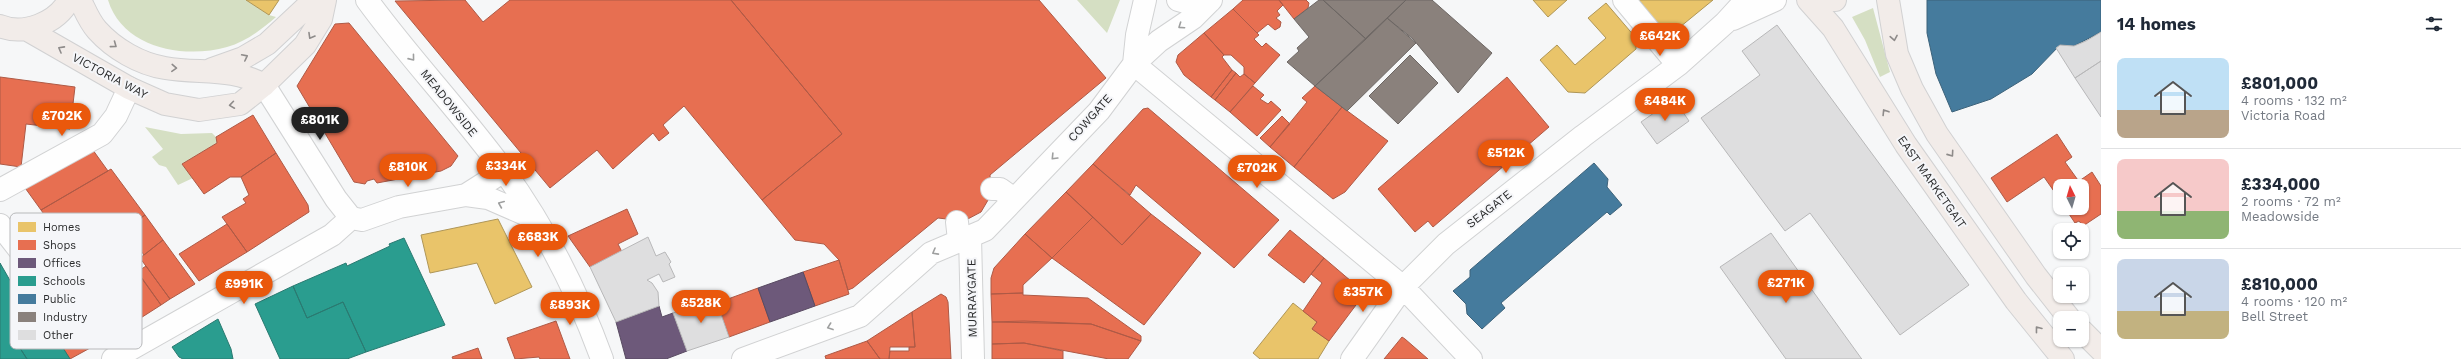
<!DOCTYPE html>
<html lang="en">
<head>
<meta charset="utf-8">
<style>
  :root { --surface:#fff; --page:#f6f6f7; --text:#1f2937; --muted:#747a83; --line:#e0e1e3; --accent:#ea580c }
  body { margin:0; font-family:"Work Sans",sans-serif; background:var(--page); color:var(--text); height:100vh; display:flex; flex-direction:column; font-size:15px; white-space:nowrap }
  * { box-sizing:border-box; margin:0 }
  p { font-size:13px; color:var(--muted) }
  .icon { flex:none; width:22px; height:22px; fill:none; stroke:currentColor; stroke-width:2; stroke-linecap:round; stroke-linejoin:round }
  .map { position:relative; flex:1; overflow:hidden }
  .drawer { display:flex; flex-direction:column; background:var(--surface); width:360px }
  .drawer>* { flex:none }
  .needle { width:26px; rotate:355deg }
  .fabs { position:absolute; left:2053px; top:179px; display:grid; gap:8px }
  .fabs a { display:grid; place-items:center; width:36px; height:36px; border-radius:8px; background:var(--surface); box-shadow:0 1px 3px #0004; font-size:20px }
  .price { position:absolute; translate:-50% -34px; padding:0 9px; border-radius:14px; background:var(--accent); color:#fff; font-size:13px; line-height:26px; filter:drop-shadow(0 1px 2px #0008) }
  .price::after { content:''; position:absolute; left:50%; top:24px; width:12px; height:9px; margin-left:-6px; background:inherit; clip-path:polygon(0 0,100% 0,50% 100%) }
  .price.active { background:#222; color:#fff }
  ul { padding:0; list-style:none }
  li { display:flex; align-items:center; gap:12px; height:100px; padding:0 16px }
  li+li { border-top:1px solid var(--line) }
  li span { display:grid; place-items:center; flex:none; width:112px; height:80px; border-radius:8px; color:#555 }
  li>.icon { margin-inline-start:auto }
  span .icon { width:48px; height:48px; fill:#fffc; stroke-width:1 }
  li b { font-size:17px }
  h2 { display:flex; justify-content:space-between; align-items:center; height:48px; padding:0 16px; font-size:17px }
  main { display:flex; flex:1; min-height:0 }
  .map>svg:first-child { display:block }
  .green { fill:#d5dfc3 }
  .homes { fill:#e9c46a; stroke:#af9657 }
  .shops { fill:#e76f51; stroke:#ae5a46 }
  .offices { fill:#6d597a; stroke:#594b62 }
  .schools { fill:#2a9d8f; stroke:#2a7a71 }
  .public { fill:#457b9d; stroke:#3d637b }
  .industry { fill:#8a817c; stroke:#6d6764 }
  .building { fill:#dededf; stroke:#b8b8b9 }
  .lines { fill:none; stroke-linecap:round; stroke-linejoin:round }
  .minor-casing { stroke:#d1d2d3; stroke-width:24 }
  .major-casing { stroke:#d1d1d2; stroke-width:24 }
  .minor { stroke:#fefefe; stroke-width:22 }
  .major { stroke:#f2ece9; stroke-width:22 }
  .oneway { stroke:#9e9f9f }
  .oneway2 { stroke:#8e8b8a }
  .labels { text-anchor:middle; stroke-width:4; stroke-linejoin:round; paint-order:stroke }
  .street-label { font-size:12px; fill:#292a2b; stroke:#f5f6f9 }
  .key { fill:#f5f6f9; stroke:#b8b9bb; stroke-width:1 }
  .key-label { font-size:11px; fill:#292a2b }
</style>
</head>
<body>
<main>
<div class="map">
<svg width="2101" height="359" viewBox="0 0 2101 359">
  <rect width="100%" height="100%" fill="#f6f7f8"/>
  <path class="green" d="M108,0H246L269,15L276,17C262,29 246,42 227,47C185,59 123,49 108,0Z
    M1077,0H1120L1107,33Z
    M1873,8L1890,72L1880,77L1865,40L1852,17Z
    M145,127L181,134L212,133L216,137L217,143L182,164L193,178L178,185L166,167L159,165L152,157L163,149Z"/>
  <path class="homes" d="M246,0H279L269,15Z
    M1533,0H1567L1548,17Z
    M1639,0H1713L1680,27L1662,29Z
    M1606,3L1636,38V49L1585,93L1568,92L1540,60L1557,45L1575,65L1606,38L1588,18Z
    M498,219L532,287L495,304L477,263L430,273L421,235Z
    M1293,303L1317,322L1312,329L1329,341L1318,359H1260L1253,353Z"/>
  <path class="shops" d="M465,0L483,22L510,0H731L842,134L762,200L684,106L663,125L669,133L659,141L653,133L613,169L597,150L550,188L395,1Z
    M731,0H1039L1106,78L990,175L991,195L981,212L964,221L938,218L853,288L848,290L839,260L824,244L795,240L762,200L842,134Z
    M1243,0H1279L1283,5L1277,11L1280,15L1276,18L1281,22L1280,27L1275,30L1268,24L1257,33L1233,9Z
    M1279,0H1306L1309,3L1308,8L1294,19Z
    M1233,9L1259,35L1254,39L1262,47L1266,43L1280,55L1255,83L1244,74V67L1231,55H1224L1204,33Z
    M349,23L458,156L451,166L441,171L377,183L374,179L367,181L365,184L354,182L297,86L335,24Z
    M1204,33L1224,55L1222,57L1232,70L1211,97L1184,75L1176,62L1178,55Z
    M1232,70L1236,73L1215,100L1211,97Z
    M1236,73L1240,77L1244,74L1255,83L1230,112L1215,100Z
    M0,77L75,87L70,129L26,124L21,167L0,164Z
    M1507,77L1549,127L1433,227L1428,221L1415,232L1378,189Z
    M1253,86L1264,95L1260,99L1268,104L1271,101L1281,110L1257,136L1230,112Z
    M1315,86L1342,107L1294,167L1270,147L1307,102L1302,98Z
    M1342,107L1388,141L1345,192L1333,199L1294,167Z
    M1148,108L1279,220L1234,268L1136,185L1130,195L1093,164L1143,109Z
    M253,115L276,153L241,177H230L204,194L182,164L217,143L216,137Z
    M1282,116L1290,124L1270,147L1260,138Z
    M2057,134L2072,157L2065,162L2080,183L2075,186H2060L2058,197L2044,177L2007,202L1991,178Z
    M90,146L108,171L41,210L23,185Z
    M276,153L308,205L309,212L247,252L222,217L246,203L243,199L249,195L241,177Z
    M1093,164L1151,214L1122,245L1066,192Z
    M111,169L145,215L125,229L123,227L76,259L41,210Z
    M2092,172L2101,186V214L2083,226L2079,221L2075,223L2065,208H2082V186H2072Z
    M1066,192L1093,217L1052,258L1025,234Z
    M627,209L638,234L618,244L622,252L590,267L568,236Z
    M1151,214L1201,253L1144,325L1052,258L1093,217L1122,245Z
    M145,215L163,240L144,255L125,229Z
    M227,224L247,252L199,281L179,254Z
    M1290,230L1324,258L1304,283L1268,255Z
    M1025,234L1052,258L1023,285V293L991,294V278L994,268Z
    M163,240L195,284L170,299L140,258Z
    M1324,258L1365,293L1329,341L1312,329L1317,322L1303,311L1322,283L1311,274Z
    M839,260L849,294L815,306L803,272Z
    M146,266L170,299L161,305L137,272Z
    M137,271L161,305L125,328L102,295L112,288L110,281L119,274L124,272L129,276Z
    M758,288L770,322L729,337L717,303Z
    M1023,293V295L1088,298L1141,336V341L1091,324L992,322L991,294Z
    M941,294L946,297L948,302L951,359H889L890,351H909V347H915L912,312Z
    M75,308L101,342L70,359L51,329L59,323L58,319Z
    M912,312L915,347H890L889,359H880L867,341Z
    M556,321L570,359H540L539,357L515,359L507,338Z
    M1024,321L1091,324L1141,341L1128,359H1109L1024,343L992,344V322Z
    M1402,337L1405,339L1428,359H1384Z
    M867,341L880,359H826L825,356Z
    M1024,343L1063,351V359H992V344Z
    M478,348L482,359H453L452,357Z"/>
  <path class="offices" d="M803,272L815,306L770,322L758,288Z
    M659,306L662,317L673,313L687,351L666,359H626L616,322Z"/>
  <path class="schools" d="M404,238L445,325L366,352L343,302L307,318L293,286L346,263L347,266L390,246L389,244Z
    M0,263L27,310L11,319L23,342L18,345L27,359H0Z
    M293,286L307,318L343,302L366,352L347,359H280L255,304Z
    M218,319L231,349L233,359H183L179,357L172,347Z
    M42,328L45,332L51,329L70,359H27L18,345L32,340L29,335L30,333Z"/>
  <path class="public" d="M1927,0H2101V32L2074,46L2060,45L2032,74L1991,99L1952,112L1936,74L1927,33Z
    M1594,163L1608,179L1607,187L1622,205L1610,215L1607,212L1501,303L1505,308L1482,329L1467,314L1466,304L1453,291L1470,277V270Z"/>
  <path class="industry" d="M1319,0H1323L1366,39L1315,86L1287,62L1299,51L1297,48L1309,37L1294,19Z
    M1323,0H1406L1366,39Z
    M1406,0H1432L1492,53L1458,93L1413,39L1387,18Z
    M1387,18L1416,43L1347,111L1315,86Z
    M1410,55L1438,83L1398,124L1369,96Z"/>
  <path class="building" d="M1777,25L1969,285L1900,335L1810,213L1785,231L1701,118L1760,75L1742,51Z
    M2101,32V61L2075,78L2056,48L2060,45L2074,46L2086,41Z
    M2101,61V117L2075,78Z
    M1674,99L1689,121L1657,144L1641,122Z
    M1771,233L1861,358L1862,359H1786L1720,267Z
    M648,237L656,256L665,252L671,262L669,264L675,277L663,282L659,274L647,280L652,283L658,292L659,306L616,322L590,267Z
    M715,297L729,337L687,351L673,313Z"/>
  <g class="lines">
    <defs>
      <path id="minor" d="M367,0C410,59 461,112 504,171C545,228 578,293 602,359
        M1178,0L1192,4L1210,1
        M1624,0L1678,65
        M1733,19L1775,0
        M1134,64L1403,287L1471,359
        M1134,64L1137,35L1145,0
        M264,85L336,199L351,218
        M992,189H1000L1014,199
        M0,190L102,134L116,116L129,88
        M466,195L504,171
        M351,218L362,220L399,207L466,195L488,198L534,218
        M957,222L959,240
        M0,225L36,271L42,284
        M970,237L973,359
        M113,359L332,235L351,218
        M743,359L860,316L931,253L985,230L1099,111L1134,64L1159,41L1193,18L1211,0
        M1352,359L1403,287L1446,244L1583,136L1678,65L1725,23L1746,0"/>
      <path id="major" d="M80,0C85,10 89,21 97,30C114,49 140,64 165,68C200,74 232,67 264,85
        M1808,0L1833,28L1906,145L2016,301L2063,359
        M1833,0H1835
        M1888,0L1897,54L1912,89L1937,134L2036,276L2069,318
        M0,26C24,36 57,23 69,0
        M26,29L129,88L165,104L199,110L240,104L264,85L305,45L321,19L325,0
        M212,69L243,58L267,44L314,0
        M2082,331L2101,350"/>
    </defs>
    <use href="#minor" class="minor-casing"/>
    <use href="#major" class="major-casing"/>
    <use href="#minor" class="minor"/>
    <use href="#major" class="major"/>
  </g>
  <defs><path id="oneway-chevron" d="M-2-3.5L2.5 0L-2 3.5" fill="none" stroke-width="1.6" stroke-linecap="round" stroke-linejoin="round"/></defs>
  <g class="oneway">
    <use href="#oneway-chevron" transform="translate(1181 26) rotate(146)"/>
    <use href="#oneway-chevron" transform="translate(412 58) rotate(51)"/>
    <use href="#oneway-chevron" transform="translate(1054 157) rotate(134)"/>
    <use href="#oneway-chevron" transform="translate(501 204) rotate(-157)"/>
    <use href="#oneway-chevron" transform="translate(935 252) rotate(151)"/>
    <use href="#oneway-chevron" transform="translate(830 327) rotate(160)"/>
  </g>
  <g class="oneway2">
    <use href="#oneway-chevron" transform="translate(311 36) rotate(120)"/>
    <use href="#oneway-chevron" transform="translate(1894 38) rotate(80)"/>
    <use href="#oneway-chevron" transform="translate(114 45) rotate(36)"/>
    <use href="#oneway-chevron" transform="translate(61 49) rotate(-151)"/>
    <use href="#oneway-chevron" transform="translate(245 57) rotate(-27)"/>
    <use href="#oneway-chevron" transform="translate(174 68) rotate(3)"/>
    <use href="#oneway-chevron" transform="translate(232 105) rotate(172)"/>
    <use href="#oneway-chevron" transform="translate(1885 112) rotate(-122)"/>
    <use href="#oneway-chevron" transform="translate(1951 154) rotate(55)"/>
    <use href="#oneway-chevron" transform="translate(2038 329) rotate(-128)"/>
  </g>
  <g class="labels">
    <g class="street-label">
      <text transform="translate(110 76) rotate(28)" y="4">VICTORIA WAY</text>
      <text transform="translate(449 103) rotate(51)" y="4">MEADOWSIDE</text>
      <text transform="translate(1090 118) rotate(-48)" y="4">COWGATE</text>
      <text transform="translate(1932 182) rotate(55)" y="4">EAST MARKETGAIT</text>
      <text transform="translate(1489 209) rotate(-38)" y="4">SEAGATE</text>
      <text transform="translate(972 298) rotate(-91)" y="4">MURRAYGATE</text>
    </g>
  </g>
  <rect x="10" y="213" width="132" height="136" rx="6" class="key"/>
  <rect x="18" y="222" width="18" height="10" fill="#e9c46a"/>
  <rect x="18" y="240" width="18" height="10" fill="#e76f51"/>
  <rect x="18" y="258" width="18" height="10" fill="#6d597a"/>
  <rect x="18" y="276" width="18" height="10" fill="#2a9d8f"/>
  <rect x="18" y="294" width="18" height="10" fill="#457b9d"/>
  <rect x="18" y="312" width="18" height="10" fill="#8a817c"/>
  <rect x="18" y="330" width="18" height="10" fill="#dededf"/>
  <g class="key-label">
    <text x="43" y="231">Homes</text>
    <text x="43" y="249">Shops</text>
    <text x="43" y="267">Offices</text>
    <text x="43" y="285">Schools</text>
    <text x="43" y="303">Public</text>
    <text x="43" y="321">Industry</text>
    <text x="43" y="339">Other</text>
  </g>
</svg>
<div class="fabs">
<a><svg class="needle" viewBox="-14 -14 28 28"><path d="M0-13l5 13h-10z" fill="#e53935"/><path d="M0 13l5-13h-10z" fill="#747a83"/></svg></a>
<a><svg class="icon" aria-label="locate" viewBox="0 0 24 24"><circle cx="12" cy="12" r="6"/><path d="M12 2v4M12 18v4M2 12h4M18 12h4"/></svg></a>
<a>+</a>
<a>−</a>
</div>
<b class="price" style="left:1660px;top:57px">£642K</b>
<b class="price" style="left:1665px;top:122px">£484K</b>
<b class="price" style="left:62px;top:137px">£702K</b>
<b class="price active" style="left:320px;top:141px">£801K</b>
<b class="price" style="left:1506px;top:174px">£512K</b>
<b class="price" style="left:506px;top:187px">£334K</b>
<b class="price" style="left:408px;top:188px">£810K</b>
<b class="price" style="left:1257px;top:189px">£702K</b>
<b class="price" style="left:538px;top:258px">£683K</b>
<b class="price" style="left:1786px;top:304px">£271K</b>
<b class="price" style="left:244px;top:305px">£991K</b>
<b class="price" style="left:1363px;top:313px">£357K</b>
<b class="price" style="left:701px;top:324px">£528K</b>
<b class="price" style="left:570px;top:326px">£893K</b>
</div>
<section class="drawer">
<h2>14 homes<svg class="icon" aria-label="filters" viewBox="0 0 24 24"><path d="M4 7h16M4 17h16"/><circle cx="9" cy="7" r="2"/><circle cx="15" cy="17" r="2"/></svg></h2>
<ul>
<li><span style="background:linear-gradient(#bfe0f5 65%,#b9a48a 0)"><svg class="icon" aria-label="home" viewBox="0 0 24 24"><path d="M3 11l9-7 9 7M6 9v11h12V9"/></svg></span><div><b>£801,000</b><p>4 rooms · 132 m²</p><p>Victoria Road</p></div></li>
<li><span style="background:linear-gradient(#f6c9c9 65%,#8fb573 0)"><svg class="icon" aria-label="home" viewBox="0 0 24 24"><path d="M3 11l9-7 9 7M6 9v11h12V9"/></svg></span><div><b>£334,000</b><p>2 rooms · 72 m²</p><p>Meadowside</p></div></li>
<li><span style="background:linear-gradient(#c9d6e8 65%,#c2b280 0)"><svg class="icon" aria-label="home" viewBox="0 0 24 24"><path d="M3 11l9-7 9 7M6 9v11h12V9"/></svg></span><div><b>£810,000</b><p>4 rooms · 120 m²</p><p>Bell Street</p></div></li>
</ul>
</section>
</main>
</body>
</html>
